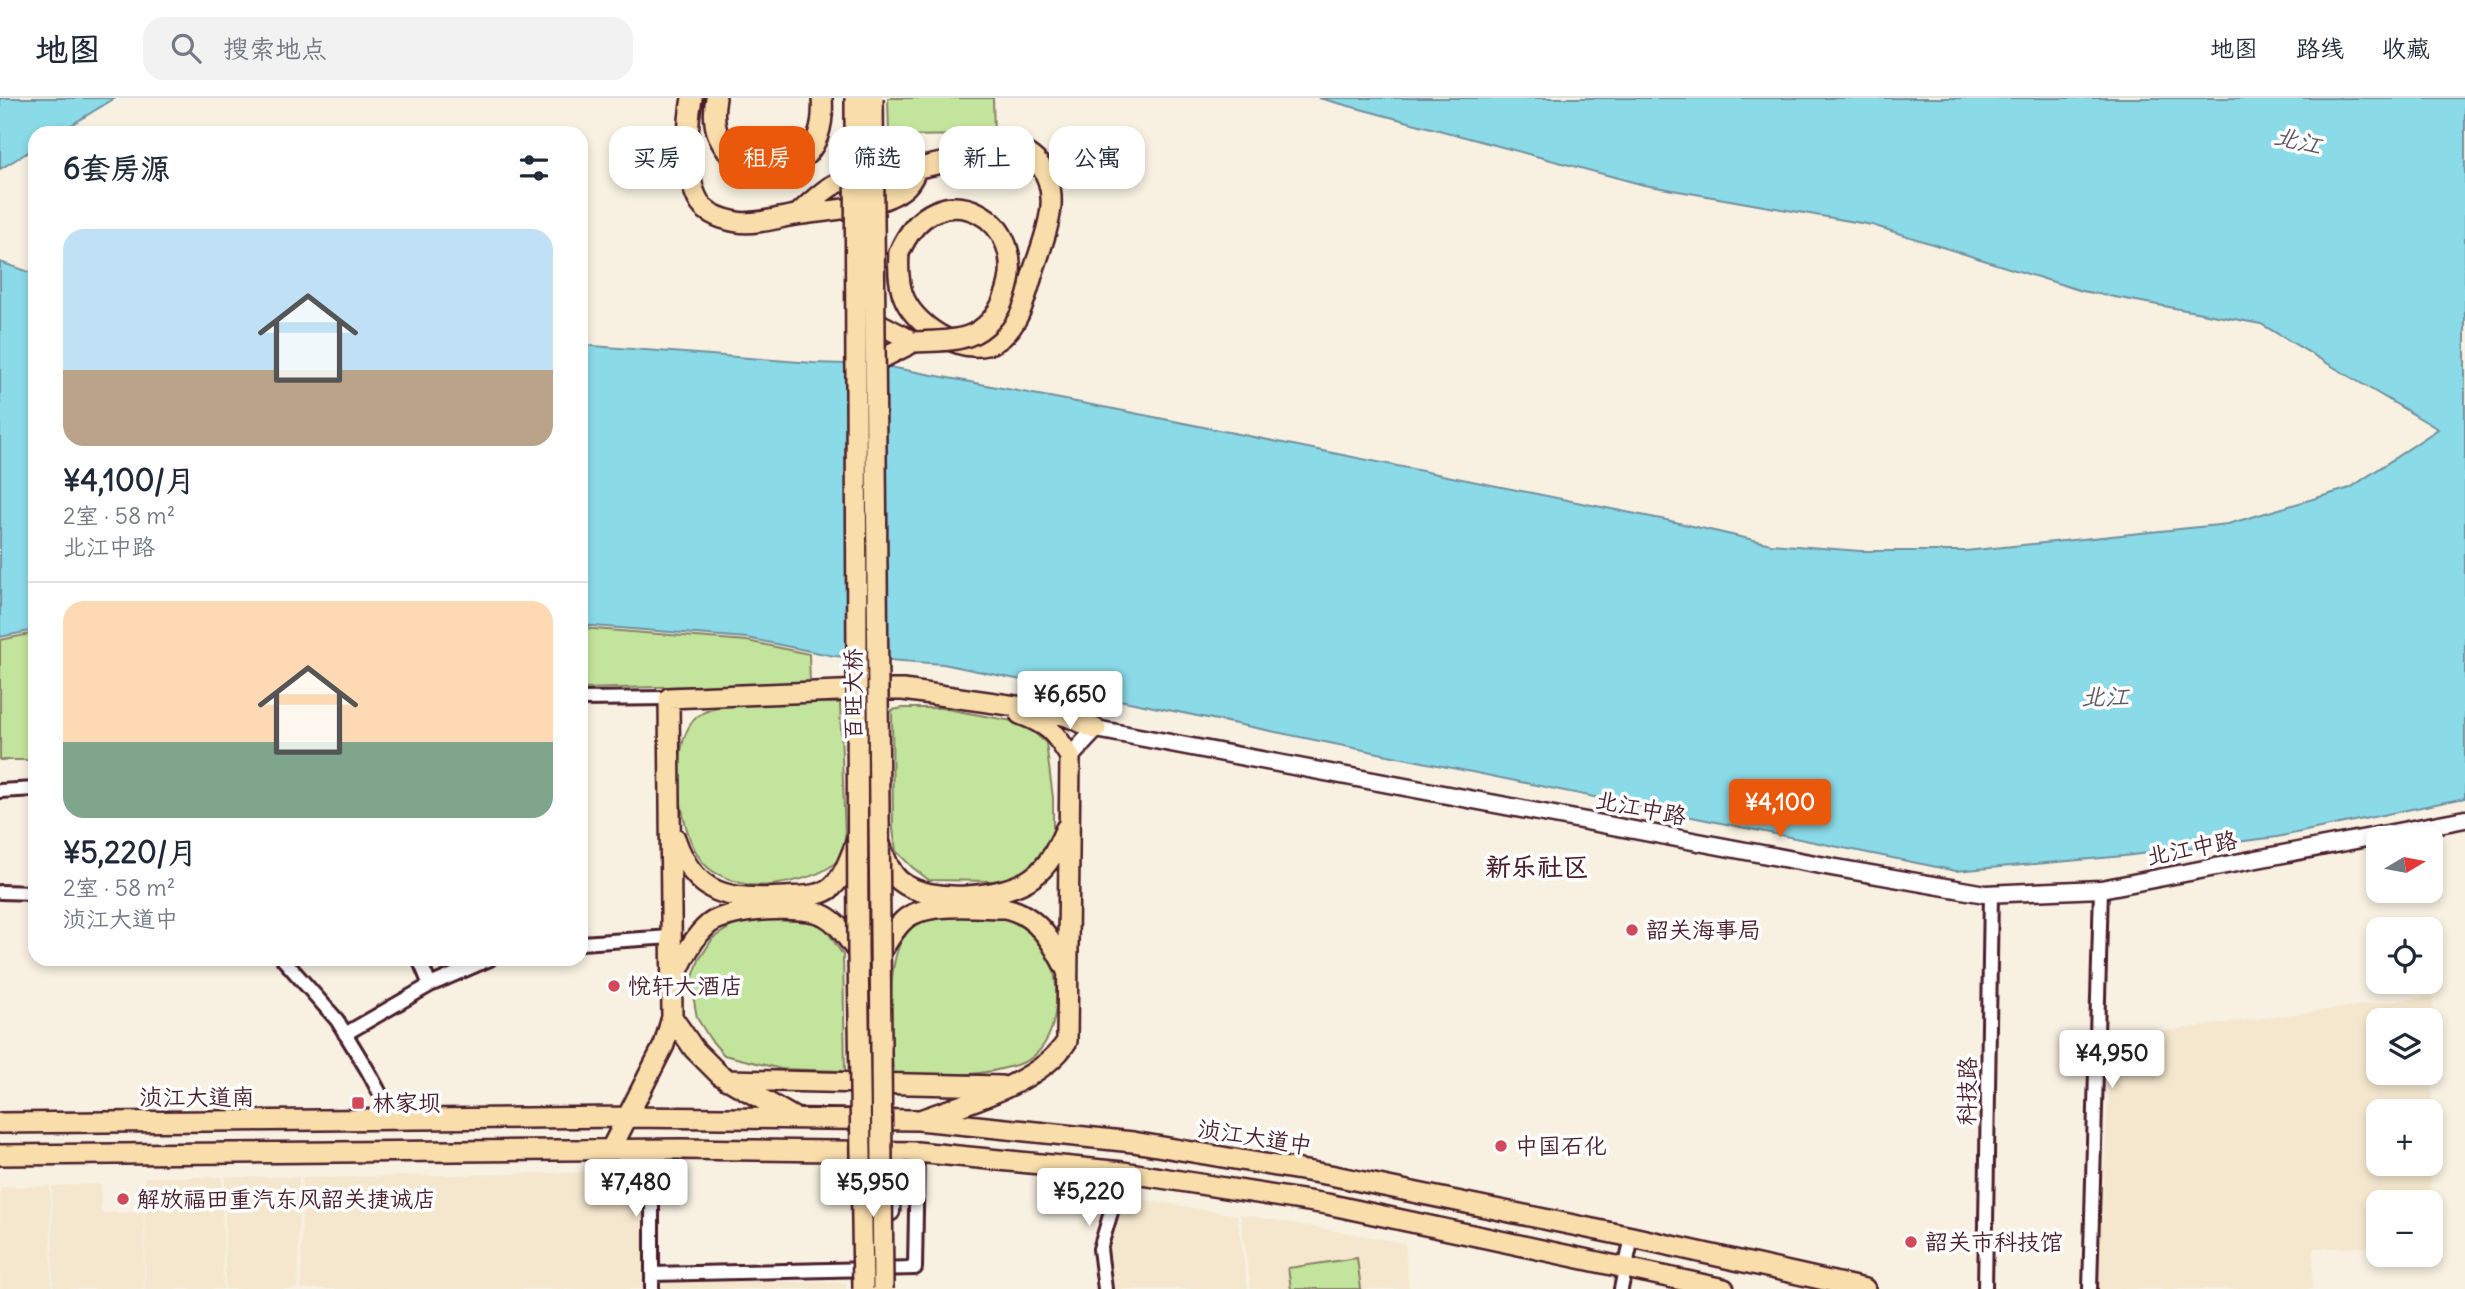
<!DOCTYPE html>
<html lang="zh">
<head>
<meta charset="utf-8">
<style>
  :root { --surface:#fff; --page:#f2f2f3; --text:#1f2937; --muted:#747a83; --line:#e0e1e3; --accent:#ea580c }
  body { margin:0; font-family:Delius,"LXGW WenKai TC",sans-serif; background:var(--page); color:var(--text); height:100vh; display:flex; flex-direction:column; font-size:26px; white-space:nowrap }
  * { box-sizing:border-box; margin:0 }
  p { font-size:23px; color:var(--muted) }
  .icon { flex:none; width:38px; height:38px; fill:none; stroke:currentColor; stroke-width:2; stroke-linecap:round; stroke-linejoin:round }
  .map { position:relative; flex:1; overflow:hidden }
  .sheet { position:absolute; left:28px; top:28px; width:560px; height:840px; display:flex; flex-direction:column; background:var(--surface); border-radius:21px; box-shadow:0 4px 10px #0003 }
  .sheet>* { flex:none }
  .guide { position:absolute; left:609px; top:28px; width:665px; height:63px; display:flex; gap:14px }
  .needle { width:46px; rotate:80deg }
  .buttons { position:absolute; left:2366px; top:728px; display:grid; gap:14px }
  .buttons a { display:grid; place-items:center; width:77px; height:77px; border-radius:14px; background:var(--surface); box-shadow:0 4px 10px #0003; font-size:35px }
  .price { position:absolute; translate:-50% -60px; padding:0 16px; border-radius:7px; background:#fff; color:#222; font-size:23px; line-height:46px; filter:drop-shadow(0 2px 4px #0008) }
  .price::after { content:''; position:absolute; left:50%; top:42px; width:21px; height:16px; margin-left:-10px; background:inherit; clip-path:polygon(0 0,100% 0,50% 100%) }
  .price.selected { background:var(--accent); color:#fff }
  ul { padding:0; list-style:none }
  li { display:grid; align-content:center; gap:14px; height:371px; padding:0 35px }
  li+li { border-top:2px solid var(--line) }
  li span { display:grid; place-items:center; height:217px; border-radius:21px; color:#555 }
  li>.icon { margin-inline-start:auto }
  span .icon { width:126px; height:126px; fill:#fffc; stroke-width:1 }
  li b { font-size:30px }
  h2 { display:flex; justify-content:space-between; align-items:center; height:84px; padding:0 35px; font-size:30px }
  .pill { padding:0 24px; border-radius:21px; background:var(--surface); box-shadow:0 4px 10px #0003; font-size:24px; line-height:63px }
  .pill.selected { background:var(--accent); color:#fff }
  header { display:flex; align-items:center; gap:42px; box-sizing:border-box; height:98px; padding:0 35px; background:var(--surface); border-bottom:2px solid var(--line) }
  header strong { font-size:33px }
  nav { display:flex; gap:38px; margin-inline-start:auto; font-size:24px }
  .search { width:490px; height:63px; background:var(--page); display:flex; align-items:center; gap:18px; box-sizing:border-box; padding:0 24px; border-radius:21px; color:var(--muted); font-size:26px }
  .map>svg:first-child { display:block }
  .built { fill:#f4e7ce; fill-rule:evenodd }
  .green { fill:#c3e49d; stroke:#868264; stroke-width:2 }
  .water { fill:#8bdae8; stroke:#718f9c; stroke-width:2 }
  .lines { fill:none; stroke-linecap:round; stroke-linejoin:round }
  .minor-casing { stroke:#4a1f2b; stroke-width:18 }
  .tertiary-casing { stroke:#4a1f2b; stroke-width:21 }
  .primary-casing { stroke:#4a1f2b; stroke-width:24 }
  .minor { stroke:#fff; stroke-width:12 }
  .tertiary { stroke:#fff; stroke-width:16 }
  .primary { stroke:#f9deab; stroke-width:19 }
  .primary-bridge-casing { stroke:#4a1f2b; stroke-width:24; stroke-linecap:butt }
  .primary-bridge { stroke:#f9deab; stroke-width:19 }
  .poi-dot { fill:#d1495b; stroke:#fff; stroke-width:2.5 }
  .labels { text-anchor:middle; stroke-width:7; stroke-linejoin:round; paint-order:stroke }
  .street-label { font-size:23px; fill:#4a1f2b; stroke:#fff }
  .poi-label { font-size:23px; fill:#4a1f2b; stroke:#fff; text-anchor:start }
  .water-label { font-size:24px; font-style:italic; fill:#5e5764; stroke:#fff }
  .quarter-label { font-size:26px; font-weight:bold; fill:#4a1f2b; stroke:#fff }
</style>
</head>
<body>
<header>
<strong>地图</strong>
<div class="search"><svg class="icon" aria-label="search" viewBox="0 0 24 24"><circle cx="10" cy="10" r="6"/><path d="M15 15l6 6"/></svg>搜索地点</div>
<nav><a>地图</a><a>路线</a><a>收藏</a></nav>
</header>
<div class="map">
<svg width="2465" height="1191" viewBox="0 0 2465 1191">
  <rect width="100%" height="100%" fill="#f8f1e2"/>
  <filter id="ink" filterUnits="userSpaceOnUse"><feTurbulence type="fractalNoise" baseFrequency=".0143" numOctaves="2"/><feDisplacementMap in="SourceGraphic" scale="14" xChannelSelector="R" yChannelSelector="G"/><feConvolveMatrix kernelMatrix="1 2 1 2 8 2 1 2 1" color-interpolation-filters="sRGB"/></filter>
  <g filter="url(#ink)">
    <path class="built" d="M2433,898L2430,1104H2378V1149L2314,1150L2312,1191H2098L2111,940ZM2431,922V975H2378V922ZM2431,1013V1066H2378V1013Z
      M648,1073L647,1191H301L302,1080Z
      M145,1079H222L223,1191H145Z
      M225,1079H299L298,1191H225Z
      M101,1086V1115L144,1114V1191H53L52,1088Z
      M50,1088L52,1191H0V1089Z
      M1122,1098L1237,1117L1248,1191H1111L1105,1151Z
      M1240,1116L1405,1145L1409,1191H1251Z
      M662,1181L846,1185V1191H662Z"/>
    <path class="green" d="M888,0H993L994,37L889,38Z
      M581,530L747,543L809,556L810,585L581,591Z
      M35,535V662H0V542Z
      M796,604L840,605L845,739C844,744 844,751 842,755C833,779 773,790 750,787C738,785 721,779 711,772C678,750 664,638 701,616C720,604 772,605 796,604Z
      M903,610H941L1023,625L1046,645L1053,700V734L1032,769L1012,780L993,783L929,782L912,769L896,753L893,731L892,612Z
      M1010,817C1024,828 1040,839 1048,855C1063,887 1060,950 1022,965C981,980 936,978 893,977C892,943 881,848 914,828C934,816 986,818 1010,817Z
      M764,821L812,824L825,830L843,857L845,973L781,971L724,957L710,941L697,920L691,885L699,862L713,840L735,826Z
      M1357,1160L1361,1191H1291L1288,1170Z"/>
    <path class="water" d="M0,0H115L58,35H35V50L0,71Z
      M1319,0H2465V700L2277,739L2124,758L1956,773L943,566L834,558L747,540L581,527V247L813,265L879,267L1119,312L1666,422L1771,446L1860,453H1965L2228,426L2350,390L2438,331L2261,226L2082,193L1872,127L1644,87Z
      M0,164L35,176V532L0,539Z"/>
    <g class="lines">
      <defs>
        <path id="minor" d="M581,601L669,600
          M0,693L35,691
          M0,794L35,795
          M581,845L671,839
          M283,861L337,922L368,973L394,1022
          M419,861L430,887
          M345,936L430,887L490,861
          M652,1176L915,1170L917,1054
          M652,1191V1051
          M1105,1191L1100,1151L1123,1074
          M1621,1191L1632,1139
          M1985,1191L1991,795
          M2090,1191L2101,791"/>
        <path id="tertiary" d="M1070,659L1096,631L1831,769L1985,796L2101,791L2465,721
          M891,1114L893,1054"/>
        <path id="primary" d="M692,0C687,27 684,88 703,109C711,117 726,122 737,124C755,127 777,120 795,117C825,112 861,112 889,99C905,92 911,86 917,70
          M716,0C699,88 830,105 822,0
          M797,117C808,107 818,97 830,89C858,72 898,75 928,68C953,63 987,51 1012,51C1023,52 1032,58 1039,66C1063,96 1046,135 1035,168C1027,192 1021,227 998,242C968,262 918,230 905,202C898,188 898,170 899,155
          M876,224L914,244
          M876,263L914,244
          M675,740C695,799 729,802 786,799C800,798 821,799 832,789C845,777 851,757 857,742
          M880,746C885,759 889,774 900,783C929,807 1005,800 1033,779C1050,767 1058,748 1066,730
          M879,858C886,846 893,832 904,822C926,803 977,810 1005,810C1038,817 1053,845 1067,873
          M674,881C683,862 692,840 709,826C727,811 805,806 825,818C840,826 848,842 858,854
          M672,919L694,951L720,977L793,1019
          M727,982L1001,988
          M923,1021C967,1005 1042,984 1067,943L1070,659C1054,633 1049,627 1020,616
          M0,1025L625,1019L919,1022L1133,1044L1330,1077L1632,1139L1865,1191
          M611,1051L664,947L672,919L669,600L863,592H903L1044,612L1067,618L1096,631
          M0,1057L680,1051L917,1054L1123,1074L1327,1106L1724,1191"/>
      </defs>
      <use href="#minor" class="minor-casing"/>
      <use href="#tertiary" class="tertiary-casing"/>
      <use href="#primary" class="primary-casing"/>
      <use href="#minor" class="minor"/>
      <use href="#tertiary" class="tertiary"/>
      <use href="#primary" class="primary"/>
      <defs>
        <path id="primary-bridge" d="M855,0L858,854L863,1191
          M873,0L883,1191
          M899,155C936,66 1036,121 1004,200C998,217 985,232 968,238C951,244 932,243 914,244"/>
      </defs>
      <use href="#primary-bridge" class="primary-bridge-casing"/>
      <use href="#primary-bridge" class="primary-bridge"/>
    </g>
  </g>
  <g class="poi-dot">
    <circle cx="1632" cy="832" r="7"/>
    <circle cx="614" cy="888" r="7"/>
    <rect x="351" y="998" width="14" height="14" rx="3.5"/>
    <circle cx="1501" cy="1048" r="7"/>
    <circle cx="123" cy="1101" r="7"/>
    <circle cx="1911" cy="1144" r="7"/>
  </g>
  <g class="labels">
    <g class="street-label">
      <text transform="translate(853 596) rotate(-90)" y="8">百旺大桥</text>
      <text transform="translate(1641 710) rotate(11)" y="8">北江中路</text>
      <text transform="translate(2192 750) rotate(-11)" y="8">北江中路</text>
      <text transform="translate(1967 993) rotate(-89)" y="8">科技路</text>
      <text x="197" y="1007">浈江大道南</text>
      <text transform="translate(1255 1039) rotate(9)" y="8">浈江大道中</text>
    </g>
    <g class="poi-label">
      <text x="1646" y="840">韶关海事局</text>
      <text x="628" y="896">悦轩大酒店</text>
      <text x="372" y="1013">林家坝</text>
      <text x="1515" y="1056">中国石化</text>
      <text x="137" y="1109">解放福田重汽东风韶关捷诚店</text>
      <text x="1925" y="1152">韶关市科技馆</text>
    </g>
    <g class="water-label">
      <text transform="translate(2298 43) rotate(14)" y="8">北江</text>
      <text x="2105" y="607">北江</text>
    </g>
    <g class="quarter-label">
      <text x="1537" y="778">新乐社区</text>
    </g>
  </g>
</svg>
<div class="buttons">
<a><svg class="needle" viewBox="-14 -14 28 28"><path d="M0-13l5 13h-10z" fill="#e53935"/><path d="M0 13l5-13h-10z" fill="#747a83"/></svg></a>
<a><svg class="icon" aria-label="locate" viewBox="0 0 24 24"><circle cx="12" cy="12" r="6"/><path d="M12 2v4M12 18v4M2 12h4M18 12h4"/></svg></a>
<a><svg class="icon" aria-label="layers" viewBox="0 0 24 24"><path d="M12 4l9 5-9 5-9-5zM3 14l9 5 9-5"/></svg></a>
<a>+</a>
<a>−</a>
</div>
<b class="price" style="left:1070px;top:633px">¥6,650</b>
<b class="price selected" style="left:1780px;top:741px">¥4,100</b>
<b class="price" style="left:2112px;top:992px">¥4,950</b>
<b class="price" style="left:636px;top:1121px">¥7,480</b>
<b class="price" style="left:873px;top:1121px">¥5,950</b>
<b class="price" style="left:1089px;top:1130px">¥5,220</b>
<div class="guide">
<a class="pill">买房</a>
<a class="pill selected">租房</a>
<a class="pill">筛选</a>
<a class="pill">新上</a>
<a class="pill">公寓</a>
</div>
<section class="sheet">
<h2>6套房源<svg class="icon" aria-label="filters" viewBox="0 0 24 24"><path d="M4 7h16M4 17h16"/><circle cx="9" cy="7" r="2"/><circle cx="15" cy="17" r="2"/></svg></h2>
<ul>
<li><span style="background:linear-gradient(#bfe0f5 65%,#b9a48a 0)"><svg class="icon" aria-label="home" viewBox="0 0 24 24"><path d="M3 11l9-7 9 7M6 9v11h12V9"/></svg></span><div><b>¥4,100/月</b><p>2室 · 58 m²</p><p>北江中路</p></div></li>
<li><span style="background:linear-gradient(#ffd9b3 65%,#7fa58c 0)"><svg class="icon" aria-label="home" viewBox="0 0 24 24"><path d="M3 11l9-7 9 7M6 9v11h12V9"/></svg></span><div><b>¥5,220/月</b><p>2室 · 58 m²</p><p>浈江大道中</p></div></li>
</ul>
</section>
</div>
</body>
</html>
